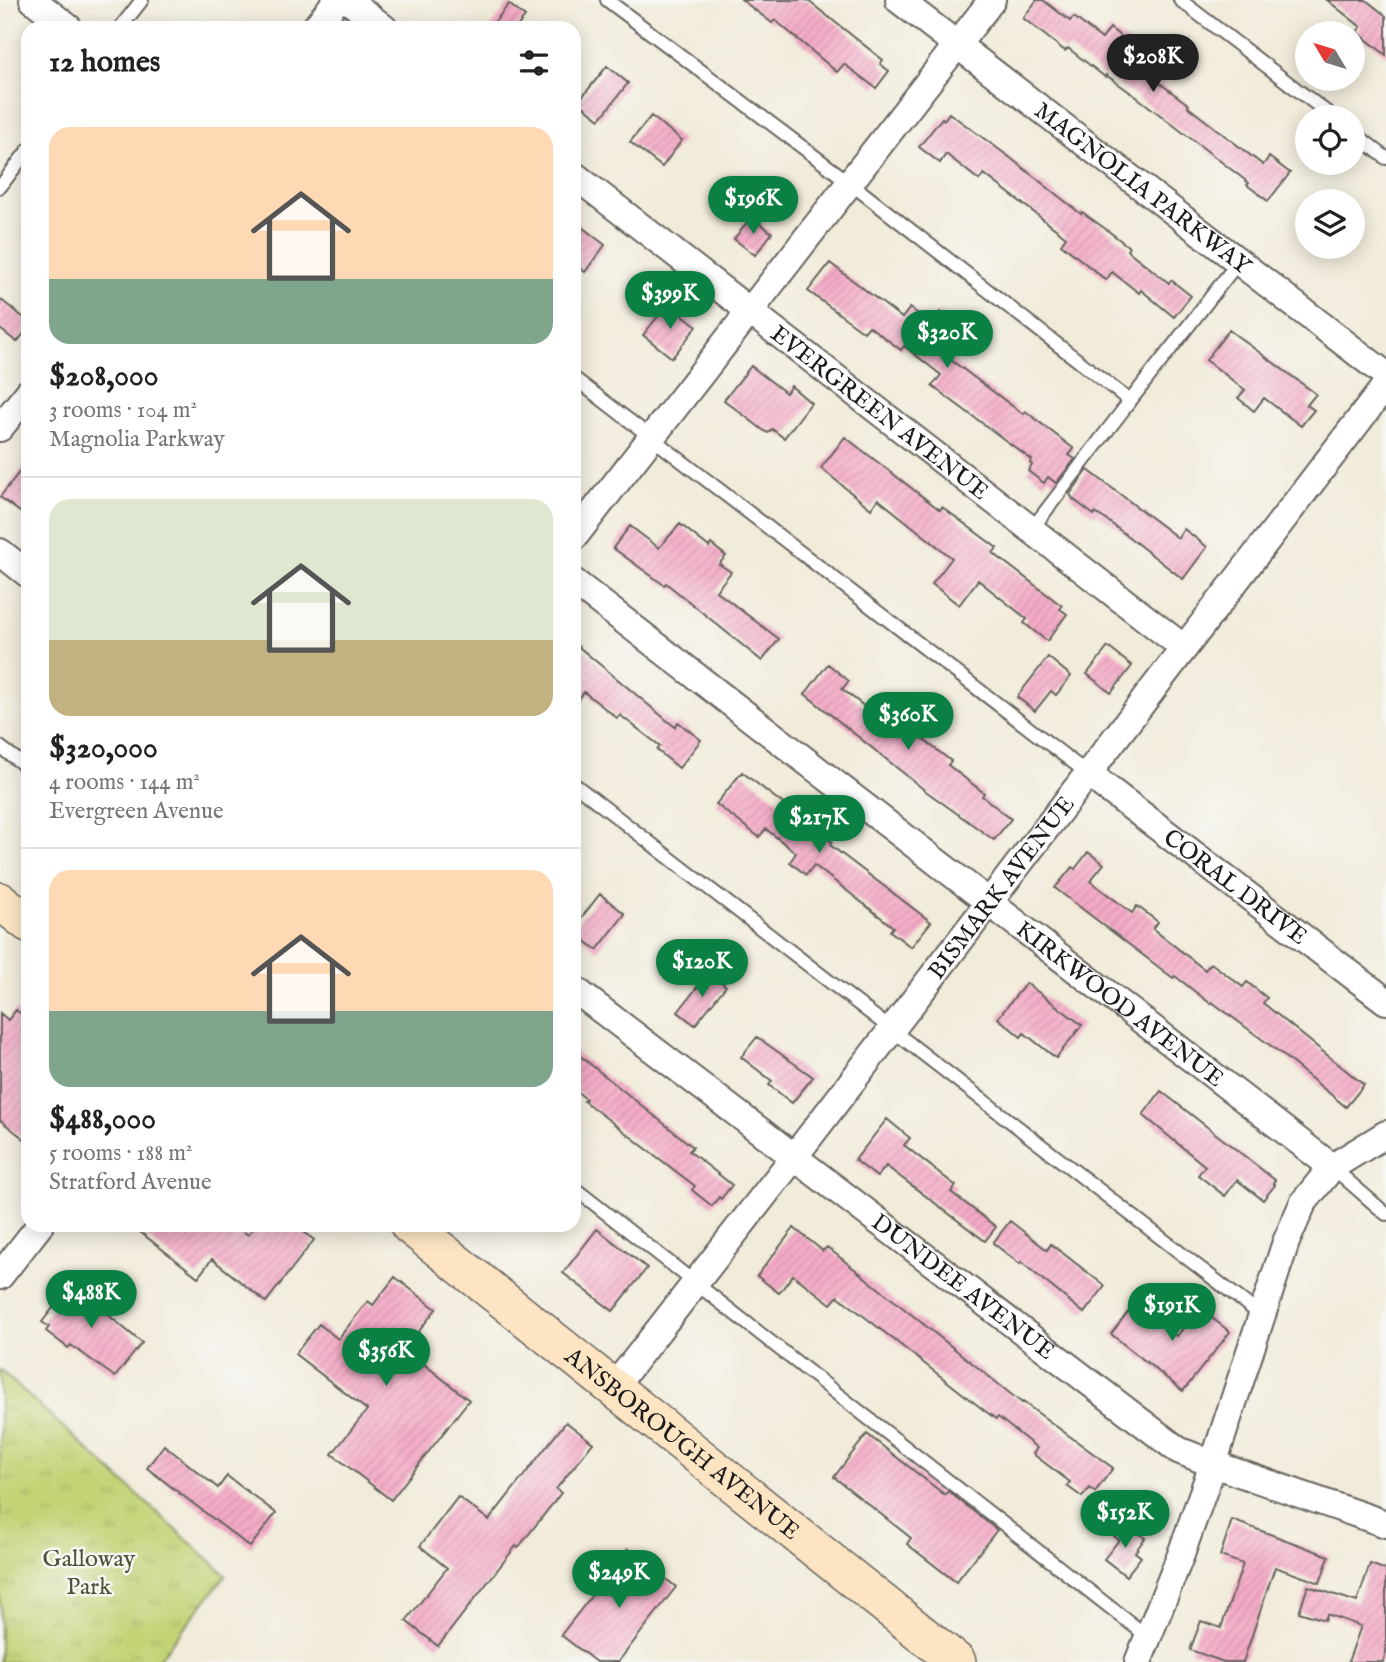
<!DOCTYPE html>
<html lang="en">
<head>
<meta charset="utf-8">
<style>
  :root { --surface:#fff; --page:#f6f6f6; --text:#222; --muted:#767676; --line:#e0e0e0; --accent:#0b8043 }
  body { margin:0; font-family:"IM FELL English",serif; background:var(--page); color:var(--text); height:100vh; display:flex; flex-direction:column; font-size:26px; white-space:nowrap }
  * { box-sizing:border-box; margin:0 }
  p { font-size:23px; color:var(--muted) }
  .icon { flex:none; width:38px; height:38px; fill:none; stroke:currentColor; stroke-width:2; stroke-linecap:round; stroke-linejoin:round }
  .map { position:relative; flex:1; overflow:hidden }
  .side { position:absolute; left:21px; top:21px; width:560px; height:1211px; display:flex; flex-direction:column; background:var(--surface); border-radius:21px; box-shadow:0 4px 18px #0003 }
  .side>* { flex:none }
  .needle { width:46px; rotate:308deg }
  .fabs { position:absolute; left:1295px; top:21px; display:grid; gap:14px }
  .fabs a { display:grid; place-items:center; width:70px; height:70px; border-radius:50%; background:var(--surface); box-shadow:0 4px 18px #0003; font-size:35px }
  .price { position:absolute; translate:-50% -60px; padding:0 16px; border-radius:24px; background:var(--accent); color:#fff; font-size:23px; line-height:46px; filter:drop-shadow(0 2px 4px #0008) }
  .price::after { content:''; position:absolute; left:50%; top:42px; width:21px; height:16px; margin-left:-10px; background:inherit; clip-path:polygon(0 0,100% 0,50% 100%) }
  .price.selected { background:#222; color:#fff }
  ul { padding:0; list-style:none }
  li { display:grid; align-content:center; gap:14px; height:371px; padding:0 28px }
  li+li { border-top:2px solid var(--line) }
  li span { display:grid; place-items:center; height:217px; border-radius:21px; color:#555 }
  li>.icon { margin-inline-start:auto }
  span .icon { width:126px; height:126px; fill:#fffc; stroke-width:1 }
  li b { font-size:30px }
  h2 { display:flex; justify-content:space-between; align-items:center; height:84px; padding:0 28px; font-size:30px }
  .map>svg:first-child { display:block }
  .grass { fill:url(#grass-tufts); stroke:#70784a; stroke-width:2 }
  .building { fill:url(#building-hatch) }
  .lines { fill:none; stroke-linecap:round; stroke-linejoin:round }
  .service-casing { stroke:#67645e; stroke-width:16 }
  .minor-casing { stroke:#67645e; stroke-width:30 }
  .secondary-casing { stroke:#67645e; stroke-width:40 }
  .service { stroke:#fff; stroke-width:12 }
  .minor { stroke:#fff; stroke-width:26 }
  .secondary { stroke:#fde5c4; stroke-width:37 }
  .labels { text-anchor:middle; stroke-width:5; stroke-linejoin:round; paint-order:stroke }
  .street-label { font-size:24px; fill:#1c1c1c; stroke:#f6f6f2 }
  .park-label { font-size:24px; fill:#4e5337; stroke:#f6f6f2 }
</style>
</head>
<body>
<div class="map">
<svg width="1386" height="1662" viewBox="0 0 1386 1662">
  <defs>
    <pattern id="grass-tufts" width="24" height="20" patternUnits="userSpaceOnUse" patternTransform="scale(1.75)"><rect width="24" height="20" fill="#c3d477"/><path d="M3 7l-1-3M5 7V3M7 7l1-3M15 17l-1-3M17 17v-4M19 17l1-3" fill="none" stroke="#a7b566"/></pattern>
    <pattern id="building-hatch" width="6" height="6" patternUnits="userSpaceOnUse" patternTransform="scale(1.75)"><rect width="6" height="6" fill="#f5aac7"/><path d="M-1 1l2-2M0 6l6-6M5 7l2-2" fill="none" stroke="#d192aa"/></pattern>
  </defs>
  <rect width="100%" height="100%" fill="#f6f6f2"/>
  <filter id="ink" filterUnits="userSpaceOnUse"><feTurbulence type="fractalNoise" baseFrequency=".0143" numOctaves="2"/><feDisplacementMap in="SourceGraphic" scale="14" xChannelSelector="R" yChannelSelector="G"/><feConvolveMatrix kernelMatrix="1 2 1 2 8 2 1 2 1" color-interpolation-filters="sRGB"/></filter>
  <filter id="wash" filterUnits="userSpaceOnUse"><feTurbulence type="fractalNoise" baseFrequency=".00686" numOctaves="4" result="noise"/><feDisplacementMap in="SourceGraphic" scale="28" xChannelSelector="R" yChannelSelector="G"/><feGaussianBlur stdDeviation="1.57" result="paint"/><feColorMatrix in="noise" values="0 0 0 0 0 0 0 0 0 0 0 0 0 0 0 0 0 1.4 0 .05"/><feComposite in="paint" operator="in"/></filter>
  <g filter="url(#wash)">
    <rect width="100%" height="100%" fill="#f1ebd9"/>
    <path class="grass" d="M0,1370L226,1575L159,1659L162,1662H0Z"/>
    <g id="blocks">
      <path class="building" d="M742,0H807L883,60L880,64L889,71L876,88L844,64L837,72L775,20L772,23Z
        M1037,0H1043L1070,21L1074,17L1102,39L1110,28L1130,44L1122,55L1189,105L1188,107L1263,165L1269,157L1290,173L1268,201L1247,185L1249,183L1138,98L1106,75L1105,77L1068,48L1065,51L1023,18Z
        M1327,0H1366L1386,16V55L1357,32L1361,27Z
        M509,4L525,17L516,28H490Z
        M607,66L628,83L600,119L578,102Z
        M949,113L1008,156L1081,214L1082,212L1107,230L1129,247L1127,250L1169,283L1171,280L1191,296L1174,317L1141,290L1139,293L1112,272L1106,280L1061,244L1066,237L984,174L979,180L946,154L940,163L919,147L942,118L944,120Z
        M651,116L682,140L662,167L630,142Z
        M751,217L772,233L755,255L734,239Z
        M574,221L605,245L585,272L574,263Z
        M830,263L902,318L910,308L931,324L940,312L962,330L943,354L1023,414L1025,411L1074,449L1069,455L1075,459L1056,483L1048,477L1044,483L1028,471L1032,465L1030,463L1032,460L932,386L941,375L904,346L901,350L869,326L864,332L808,291Z
        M0,299L28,321V328L17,342L0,329Z
        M668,304L697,326L672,358L643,335Z
        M1229,330L1316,394L1307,405L1314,410L1301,426L1264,398L1254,411L1238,398L1245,390L1206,360Z
        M751,366L786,393L791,386L811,403L784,438L772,429L768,433L763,430L724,400Z
        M845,437L940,510L942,507L997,548L993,553L1062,606L1060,609L1067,614L1047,641L1024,623L1027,619L978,580L959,605L932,584L952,558L878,499L871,509L821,468Z
        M28,461V518L0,497Z
        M1088,470L1178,538L1184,529L1207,547L1183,579L1108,521L1095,513L1094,515L1073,499L1070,494Z
        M680,524L709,547L711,544L726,556L719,564L731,572L716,591L779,639L762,661L666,583L664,585L613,548L630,526L659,548Z
        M574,643L675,727L678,722L701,740L679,768L657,750L660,746L620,715L617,718L584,692L574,705Z
        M1108,647L1132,666L1111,693L1087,674Z
        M1048,657L1071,676L1056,695L1051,691L1035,711L1017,697Z
        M828,664L849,681L842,689L882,720L897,701L920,719L911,730L951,761L948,765L984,793L982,796L1011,819L994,840L927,792L805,694Z
        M742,772L832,842L830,845L931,922L911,947L890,931L893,927L814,865L806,875L790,862L796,853L766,829L759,837L716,804Z
        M1088,852L1104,864L1090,881L1132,913L1137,906L1158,922L1153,929L1205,970L1211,963L1243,987L1247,982L1267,998L1263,1003L1364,1085L1346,1107L1279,1052L1212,1002L1211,1004L1175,976L1173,978L1055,888L1072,867L1075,869Z
        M600,894L625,914L597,950L574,932V927Z
        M709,972L726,986L695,1025L678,1012Z
        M1026,983L1082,1025L1056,1058L1024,1033L1021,1037L998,1018Z
        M16,1010L28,1019V1142L0,1120V1013L8,1020Z
        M757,1037L813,1077L792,1103L769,1085L772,1081L741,1057Z
        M574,1051L693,1147L689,1151L732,1185L721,1199L719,1197L712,1206L692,1190L695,1186L584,1101L586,1099L574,1089Z
        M1161,1091L1275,1180L1273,1183L1275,1185L1263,1200L1237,1180L1225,1196L1198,1175L1205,1166L1143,1115Z
        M887,1119L910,1138L904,1145L956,1186L951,1192L996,1227L985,1241L886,1166L877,1177L855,1160Z
        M1010,1221L1047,1250L1051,1244L1105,1286L1084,1313L1021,1262L1020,1264L993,1243Z
        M131,1225H234L248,1235L256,1225H295L314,1240L266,1302L212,1259L198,1277Z
        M794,1228L823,1251L827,1247L1022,1403L1023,1402L1113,1468L1095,1492L1090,1488L1082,1497L1067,1486L1070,1482L1033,1454L1037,1448L998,1417L996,1419L985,1411L838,1296L831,1304L793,1275L779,1293L757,1276Z
        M597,1229L647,1268L613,1311L563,1273Z
        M395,1277L436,1309L405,1349L469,1400L391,1500L332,1454L367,1410L295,1354L319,1324L338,1339L368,1301L373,1305Z
        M71,1285L78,1290L81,1285L104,1303L100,1308L142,1343L115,1377L71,1345L68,1348L46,1331L49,1327L42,1322Z
        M1135,1303L1177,1336L1199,1308L1230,1332L1183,1391L1111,1334Z
        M566,1422L593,1443L556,1489L561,1493L518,1548L516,1546L438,1646L406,1621L447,1568L420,1546L458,1497L489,1520Z
        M867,1434L945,1495L948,1491L997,1530L956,1582L907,1544L911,1538L834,1477Z
        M164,1445L218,1488L227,1476L276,1513L250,1547L147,1468Z
        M1232,1520L1329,1556L1320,1583L1275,1567L1243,1662H1224L1190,1650L1201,1621L1221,1628L1243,1564L1220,1556Z
        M1125,1522L1145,1538L1135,1552L1141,1557L1126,1576L1104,1559L1119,1540L1114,1536Z
        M628,1549L676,1587L618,1662H596L561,1635Z
        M1370,1564L1386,1570V1652L1383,1662H1348L1361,1626L1327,1614L1325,1620L1299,1612L1308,1586L1357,1602Z"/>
    </g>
  </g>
  <g filter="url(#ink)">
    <use href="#blocks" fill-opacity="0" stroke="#67645e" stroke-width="2"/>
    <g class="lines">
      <defs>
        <path id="service" d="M607,0L850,183L1130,401L1239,261
          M1180,0L1333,117
          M120,28L142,0
          M1353,132L1386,158
          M0,187L28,150
          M574,378L1087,773
          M1031,530L1130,401
          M0,747L28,768
          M574,784L1262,1316
          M1332,1167L1386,1214
          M574,1188L1148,1637"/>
        <g id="minor">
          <path d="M33,0L69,28"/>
          <path d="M348,0L384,28"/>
          <path id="s1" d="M899,0L1386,375"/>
          <path d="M315,28L337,0"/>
          <path id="s2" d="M574,175L1184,648"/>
          <path d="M0,428L28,393"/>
          <path d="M574,537L992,0"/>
          <path d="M0,552L28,574"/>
          <path id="s3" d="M574,582L1332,1167"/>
          <path id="s4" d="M1087,773L1386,1001"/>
          <path id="s5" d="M574,989L1178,1450L1213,1464L1386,1524"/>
          <path d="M0,1276L40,1225"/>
          <path id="s6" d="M614,1387L794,1157L1386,385"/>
          <path d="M1138,1662L1180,1557L1213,1464L1286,1242L1303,1203L1332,1167L1386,1134"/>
        </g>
        <g id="secondary">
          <path d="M0,901L28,923"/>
          <path id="s7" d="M409,1225L957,1662"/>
        </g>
      </defs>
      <use href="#service" class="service-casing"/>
      <use href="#minor" class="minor-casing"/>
      <use href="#secondary" class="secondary-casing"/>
      <use href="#service" class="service"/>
      <use href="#minor" class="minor"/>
      <use href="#secondary" class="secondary"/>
    </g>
  </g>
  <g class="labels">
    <g class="street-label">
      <text dy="8" stroke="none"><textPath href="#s1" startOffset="308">MAGNOLIA PARKWAY</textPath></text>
      <text dy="8" stroke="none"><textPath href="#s2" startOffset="387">EVERGREEN AVENUE</textPath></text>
      <text dy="8" stroke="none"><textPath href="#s6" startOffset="632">BISMARK AVENUE</textPath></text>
      <text dy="8" stroke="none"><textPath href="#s4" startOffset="187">CORAL DRIVE</textPath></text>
      <text dy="8" stroke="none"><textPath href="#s3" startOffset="690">KIRKWOOD AVENUE</textPath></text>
      <text dy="8" stroke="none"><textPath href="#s5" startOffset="490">DUNDEE AVENUE</textPath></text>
      <text dy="8" stroke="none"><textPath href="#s7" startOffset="350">ANSBOROUGH AVENUE</textPath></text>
    </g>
    <g class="park-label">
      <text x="89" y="1566">Galloway<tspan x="89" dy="28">Park</tspan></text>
    </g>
  </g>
</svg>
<div class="fabs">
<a><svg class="needle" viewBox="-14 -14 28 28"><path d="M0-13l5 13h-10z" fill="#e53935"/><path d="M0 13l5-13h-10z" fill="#767676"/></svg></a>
<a><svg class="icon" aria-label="locate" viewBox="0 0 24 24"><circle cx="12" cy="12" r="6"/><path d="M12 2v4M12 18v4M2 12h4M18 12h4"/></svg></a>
<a><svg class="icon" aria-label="layers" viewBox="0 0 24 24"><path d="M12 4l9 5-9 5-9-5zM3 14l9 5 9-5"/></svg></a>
</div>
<b class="price selected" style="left:1153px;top:94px">$208K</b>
<b class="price" style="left:753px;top:236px">$196K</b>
<b class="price" style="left:670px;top:331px">$399K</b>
<b class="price" style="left:947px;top:370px">$320K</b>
<b class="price" style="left:908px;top:752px">$360K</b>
<b class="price" style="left:819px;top:855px">$217K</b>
<b class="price" style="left:702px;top:999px">$120K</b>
<b class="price" style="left:91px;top:1330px">$488K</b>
<b class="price" style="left:1172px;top:1343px">$191K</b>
<b class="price" style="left:386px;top:1388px">$356K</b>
<b class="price" style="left:1125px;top:1550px">$152K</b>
<b class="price" style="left:619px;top:1610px">$249K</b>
<section class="side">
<h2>12 homes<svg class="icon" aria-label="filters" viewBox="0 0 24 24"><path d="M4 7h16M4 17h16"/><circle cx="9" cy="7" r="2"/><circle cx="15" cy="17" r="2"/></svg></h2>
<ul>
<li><span style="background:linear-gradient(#ffd9b3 70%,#7fa58c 0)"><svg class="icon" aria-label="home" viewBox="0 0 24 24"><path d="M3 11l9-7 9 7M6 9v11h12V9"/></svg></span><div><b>$208,000</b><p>3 rooms · 104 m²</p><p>Magnolia Parkway</p></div></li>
<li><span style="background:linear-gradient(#dfe7d0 65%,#c2b280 0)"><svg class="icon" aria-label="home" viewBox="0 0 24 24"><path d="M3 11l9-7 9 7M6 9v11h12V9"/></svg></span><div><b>$320,000</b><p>4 rooms · 144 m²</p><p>Evergreen Avenue</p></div></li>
<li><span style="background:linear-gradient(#ffd9b3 65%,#7fa58c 0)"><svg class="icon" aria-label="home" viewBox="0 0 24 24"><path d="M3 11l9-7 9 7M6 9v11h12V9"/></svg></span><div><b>$488,000</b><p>5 rooms · 188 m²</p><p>Stratford Avenue</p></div></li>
</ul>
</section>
</div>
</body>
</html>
